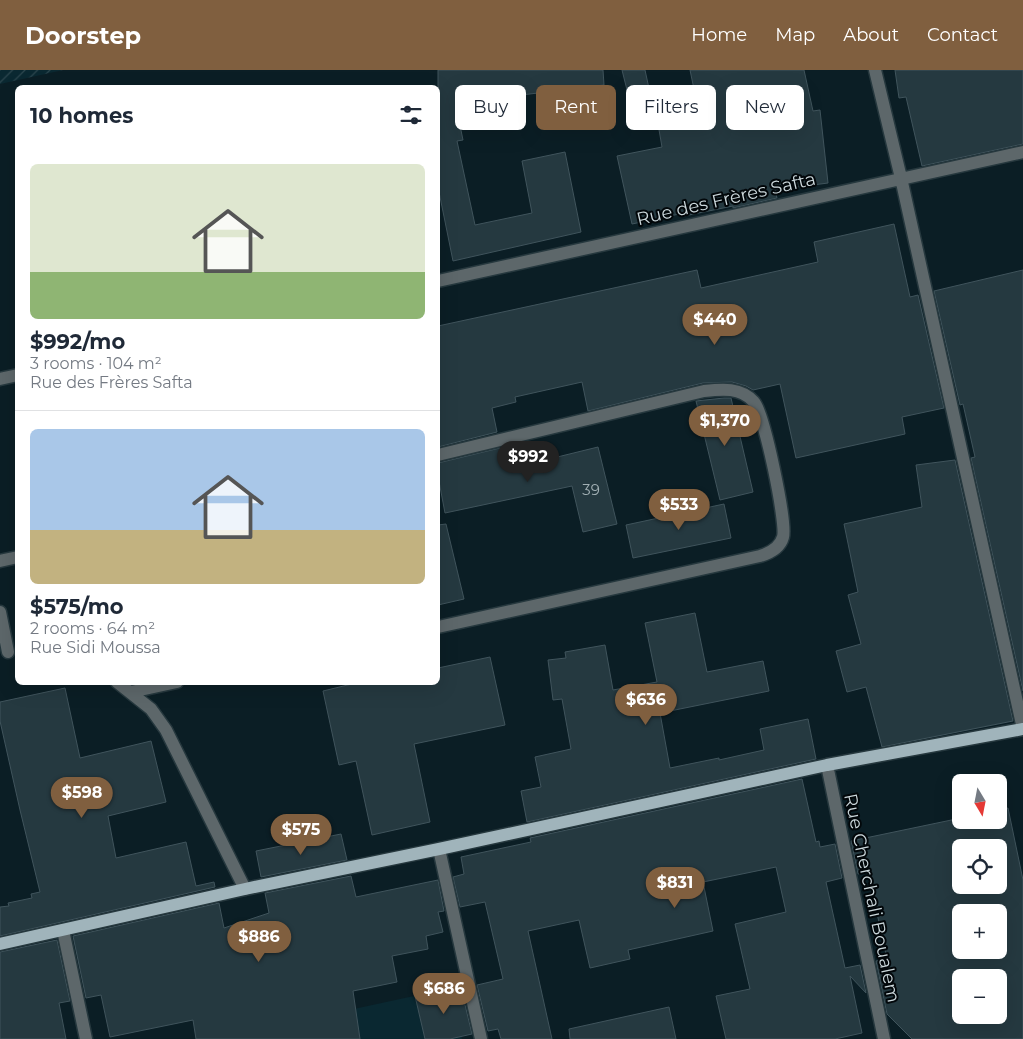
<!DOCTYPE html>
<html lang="en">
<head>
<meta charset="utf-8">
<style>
  :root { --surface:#fff; --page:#f6f6f7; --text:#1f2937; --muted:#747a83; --line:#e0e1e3; --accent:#805f3f }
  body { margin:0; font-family:Montserrat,sans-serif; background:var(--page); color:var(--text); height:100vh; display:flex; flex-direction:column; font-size:19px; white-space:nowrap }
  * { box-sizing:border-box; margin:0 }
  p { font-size:16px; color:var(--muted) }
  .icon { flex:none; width:28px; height:28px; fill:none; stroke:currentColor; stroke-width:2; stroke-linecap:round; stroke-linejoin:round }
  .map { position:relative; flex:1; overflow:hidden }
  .sheet { position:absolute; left:15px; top:15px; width:425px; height:600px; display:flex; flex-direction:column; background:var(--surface); border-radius:8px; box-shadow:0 5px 20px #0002 }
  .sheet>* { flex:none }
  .guide { position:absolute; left:455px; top:15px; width:475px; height:45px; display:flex; gap:10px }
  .needle { width:32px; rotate:170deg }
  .tools { position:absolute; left:952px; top:704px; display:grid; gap:10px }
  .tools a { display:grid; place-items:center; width:55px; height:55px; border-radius:8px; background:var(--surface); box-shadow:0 5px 20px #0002; font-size:25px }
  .price { position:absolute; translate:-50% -42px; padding:0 11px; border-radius:18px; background:var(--accent); color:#fff; font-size:16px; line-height:32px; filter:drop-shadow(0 1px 2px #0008) }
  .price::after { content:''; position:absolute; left:50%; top:30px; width:15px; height:11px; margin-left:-8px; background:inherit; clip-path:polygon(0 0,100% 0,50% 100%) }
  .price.on { background:#222; color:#fff }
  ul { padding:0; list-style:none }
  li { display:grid; align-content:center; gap:10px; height:265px; padding:0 15px }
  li+li { border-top:1px solid var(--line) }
  li span { display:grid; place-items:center; height:155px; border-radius:8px; color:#555 }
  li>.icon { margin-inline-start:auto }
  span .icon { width:90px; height:90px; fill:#fffc; stroke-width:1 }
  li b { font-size:21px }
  h2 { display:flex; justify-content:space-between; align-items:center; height:60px; padding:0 15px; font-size:21px }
  .chip { padding:0 18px; border-radius:8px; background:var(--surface); box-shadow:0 5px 20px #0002; font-size:18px; line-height:45px }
  .chip.on { background:var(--accent); color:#fff }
  header { display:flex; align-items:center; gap:30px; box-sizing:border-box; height:70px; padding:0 25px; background:var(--accent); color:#fff }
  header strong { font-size:24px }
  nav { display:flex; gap:28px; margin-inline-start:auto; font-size:18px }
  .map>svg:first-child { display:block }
  .built { fill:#0a2831 }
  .industrial { fill:url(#industrial-furrows) }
  .building { fill:#253940; stroke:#40545c; fill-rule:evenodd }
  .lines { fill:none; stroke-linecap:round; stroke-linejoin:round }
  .minor-casing { stroke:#26383e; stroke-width:15 }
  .major-casing { stroke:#26383e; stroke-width:15 }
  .minor { stroke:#5d676a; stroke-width:12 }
  .major { stroke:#a0b4bb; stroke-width:12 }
  .labels { text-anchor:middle; stroke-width:4; stroke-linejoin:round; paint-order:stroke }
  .number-label { font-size:15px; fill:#a2b0b4 }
  .street-label { font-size:18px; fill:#cbd7db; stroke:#02070a }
</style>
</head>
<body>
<header>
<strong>Doorstep</strong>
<nav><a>Home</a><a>Map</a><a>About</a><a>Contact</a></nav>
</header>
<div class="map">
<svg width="1023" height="969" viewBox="0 0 1023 969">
  <defs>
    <pattern id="industrial-furrows" width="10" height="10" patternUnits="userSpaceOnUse" patternTransform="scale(1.25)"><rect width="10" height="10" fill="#0a2831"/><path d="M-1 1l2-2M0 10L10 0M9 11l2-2" fill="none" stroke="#2c464e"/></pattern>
  </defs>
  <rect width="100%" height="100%" fill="#0b1e25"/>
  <path class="built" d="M451,918L462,969H215Z"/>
  <path class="industrial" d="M0,0H63L0,14Z"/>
  <path class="building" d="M438,0H603L604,15L505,27L456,36L463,70L457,71L475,155L532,143L522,91L565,82L581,162L453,191L438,117Z
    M622,0H645L650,23L629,28Z
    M690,0H804L813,41L820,40L828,113L775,120L777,128L733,138V136L684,146V143L632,154L617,86L662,77L654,31L695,24Z
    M895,0H1023V74L922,96L906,27L899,28Z
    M894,154L910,227L918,225L944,338L902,347L905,364L796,388L780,314L753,320L746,316L732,312L703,313L588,341L582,312L515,327L516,332L492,338L497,362L438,377V256L697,200L701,218L818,192L814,172Z
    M1023,200V621L971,388L975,387L963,334L960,335L934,221Z
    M724,328H731L753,422L720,430L696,331Z
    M598,377L617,454L583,462L572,416L445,443L438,406V393L500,378L504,395L537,388V392Z
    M955,390L1013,651L882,677L866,617L847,622L836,581L861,574L848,525L858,522L844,454L922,437L916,395Z
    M724,434L731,468L633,488L626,455Z
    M446,454L464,529L438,535V455Z
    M695,543L707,602L763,591L769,621L660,643L670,698L719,688V690L764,680L760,659L808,649L816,689L527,752L521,721L541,717L535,687L571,679L562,629L553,630L548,590L566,588L565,582L605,575L613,620L657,612L645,553Z
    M490,587L505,655L414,674L430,752L372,765L356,691L339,695L323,621L360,612H438V598Z
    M65,618L80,688L151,671L166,732L108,746L116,788L186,772L196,816L214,812L215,817L0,866V837L9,836L8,833L32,828L31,824L40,822L20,740L0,651V632Z
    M802,709L816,772L819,771L820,777L835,774L842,808L826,812L845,898L860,895L866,923L850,906L862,963L835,969H726L716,926L750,919L735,854L786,842L776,797L703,812L713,861L628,880L630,889L590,898L579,850L528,861L552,969H501L498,959L488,961L477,915L503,909L485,832L460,837L453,807L464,804L461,787L531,772L530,768Z
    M1008,738L1023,810V969H912L887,944L876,891L887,889L868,802L858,804L851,771L961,748V750H999V740ZM961,778H999V815H961ZM961,842H999V880H961ZM961,908H999V945H961Z
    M341,764L347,790L261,807L256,781Z
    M351,806L356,827L438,810L444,841L438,842L443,862L426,866L428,879L392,886L397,912L353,921L360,969H196L193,950L110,967L101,925L86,928L73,866L219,833L224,858L269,843L265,823Z
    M57,870L70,931L59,933L66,969H0V882Z
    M451,918V920L461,918L472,964L450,969H425L415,926Z
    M669,937L676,969H570L569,959Z"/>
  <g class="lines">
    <defs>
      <path id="minor" d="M875,0L901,108L1023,659
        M438,211L1023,82
        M0,309L18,305
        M438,385L704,321C722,319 741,317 754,332C764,343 787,453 783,467C780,478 770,483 760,486L438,557
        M0,491L18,487
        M0,542L8,582
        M117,612L151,639L166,660L245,819
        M131,622L177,612
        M827,695L884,969
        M439,779L481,969
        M63,860L86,969"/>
      <path id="major" d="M0,874L245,819L439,779L827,695L1023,659"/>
    </defs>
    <use href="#minor" class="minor-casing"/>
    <use href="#major" class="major-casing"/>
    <use href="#minor" class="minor"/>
    <use href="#major" class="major"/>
  </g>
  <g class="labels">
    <g class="number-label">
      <text x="591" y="425">39</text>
    </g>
    <g class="street-label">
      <text transform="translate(726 129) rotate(-13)" y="6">Rue des Frères Safta</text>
      <text transform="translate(872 828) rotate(78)" y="6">Rue Cherchali Boualem</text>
    </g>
  </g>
</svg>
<div class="tools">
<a><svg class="needle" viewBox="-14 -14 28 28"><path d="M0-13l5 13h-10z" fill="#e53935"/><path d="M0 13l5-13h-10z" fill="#747a83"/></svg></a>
<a><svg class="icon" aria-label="locate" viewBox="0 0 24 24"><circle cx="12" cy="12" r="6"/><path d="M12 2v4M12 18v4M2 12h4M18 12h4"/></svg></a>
<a>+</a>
<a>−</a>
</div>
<b class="price" style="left:715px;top:276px">$440</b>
<b class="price" style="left:725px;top:377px">$1,370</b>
<b class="price on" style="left:528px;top:413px">$992</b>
<b class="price" style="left:679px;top:461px">$533</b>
<b class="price" style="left:646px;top:656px">$636</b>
<b class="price" style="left:82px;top:749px">$598</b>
<b class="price" style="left:301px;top:786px">$575</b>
<b class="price" style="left:675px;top:839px">$831</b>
<b class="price" style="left:259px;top:893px">$886</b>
<b class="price" style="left:444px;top:945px">$686</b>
<div class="guide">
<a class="chip">Buy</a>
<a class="chip on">Rent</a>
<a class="chip">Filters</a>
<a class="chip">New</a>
</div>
<section class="sheet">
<h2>10 homes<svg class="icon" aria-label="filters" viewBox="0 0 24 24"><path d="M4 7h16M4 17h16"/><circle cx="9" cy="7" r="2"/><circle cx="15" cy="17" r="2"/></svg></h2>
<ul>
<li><span style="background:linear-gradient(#dfe7d0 70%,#8fb573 0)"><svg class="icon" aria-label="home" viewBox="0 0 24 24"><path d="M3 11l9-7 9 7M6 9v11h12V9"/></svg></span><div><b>$992/mo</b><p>3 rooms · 104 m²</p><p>Rue des Frères Safta</p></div></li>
<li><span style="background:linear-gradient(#a9c7e8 65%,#c2b280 0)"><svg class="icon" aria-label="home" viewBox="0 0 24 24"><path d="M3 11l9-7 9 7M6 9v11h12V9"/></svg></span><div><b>$575/mo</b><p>2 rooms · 64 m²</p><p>Rue Sidi Moussa</p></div></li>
</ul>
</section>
</div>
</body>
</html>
